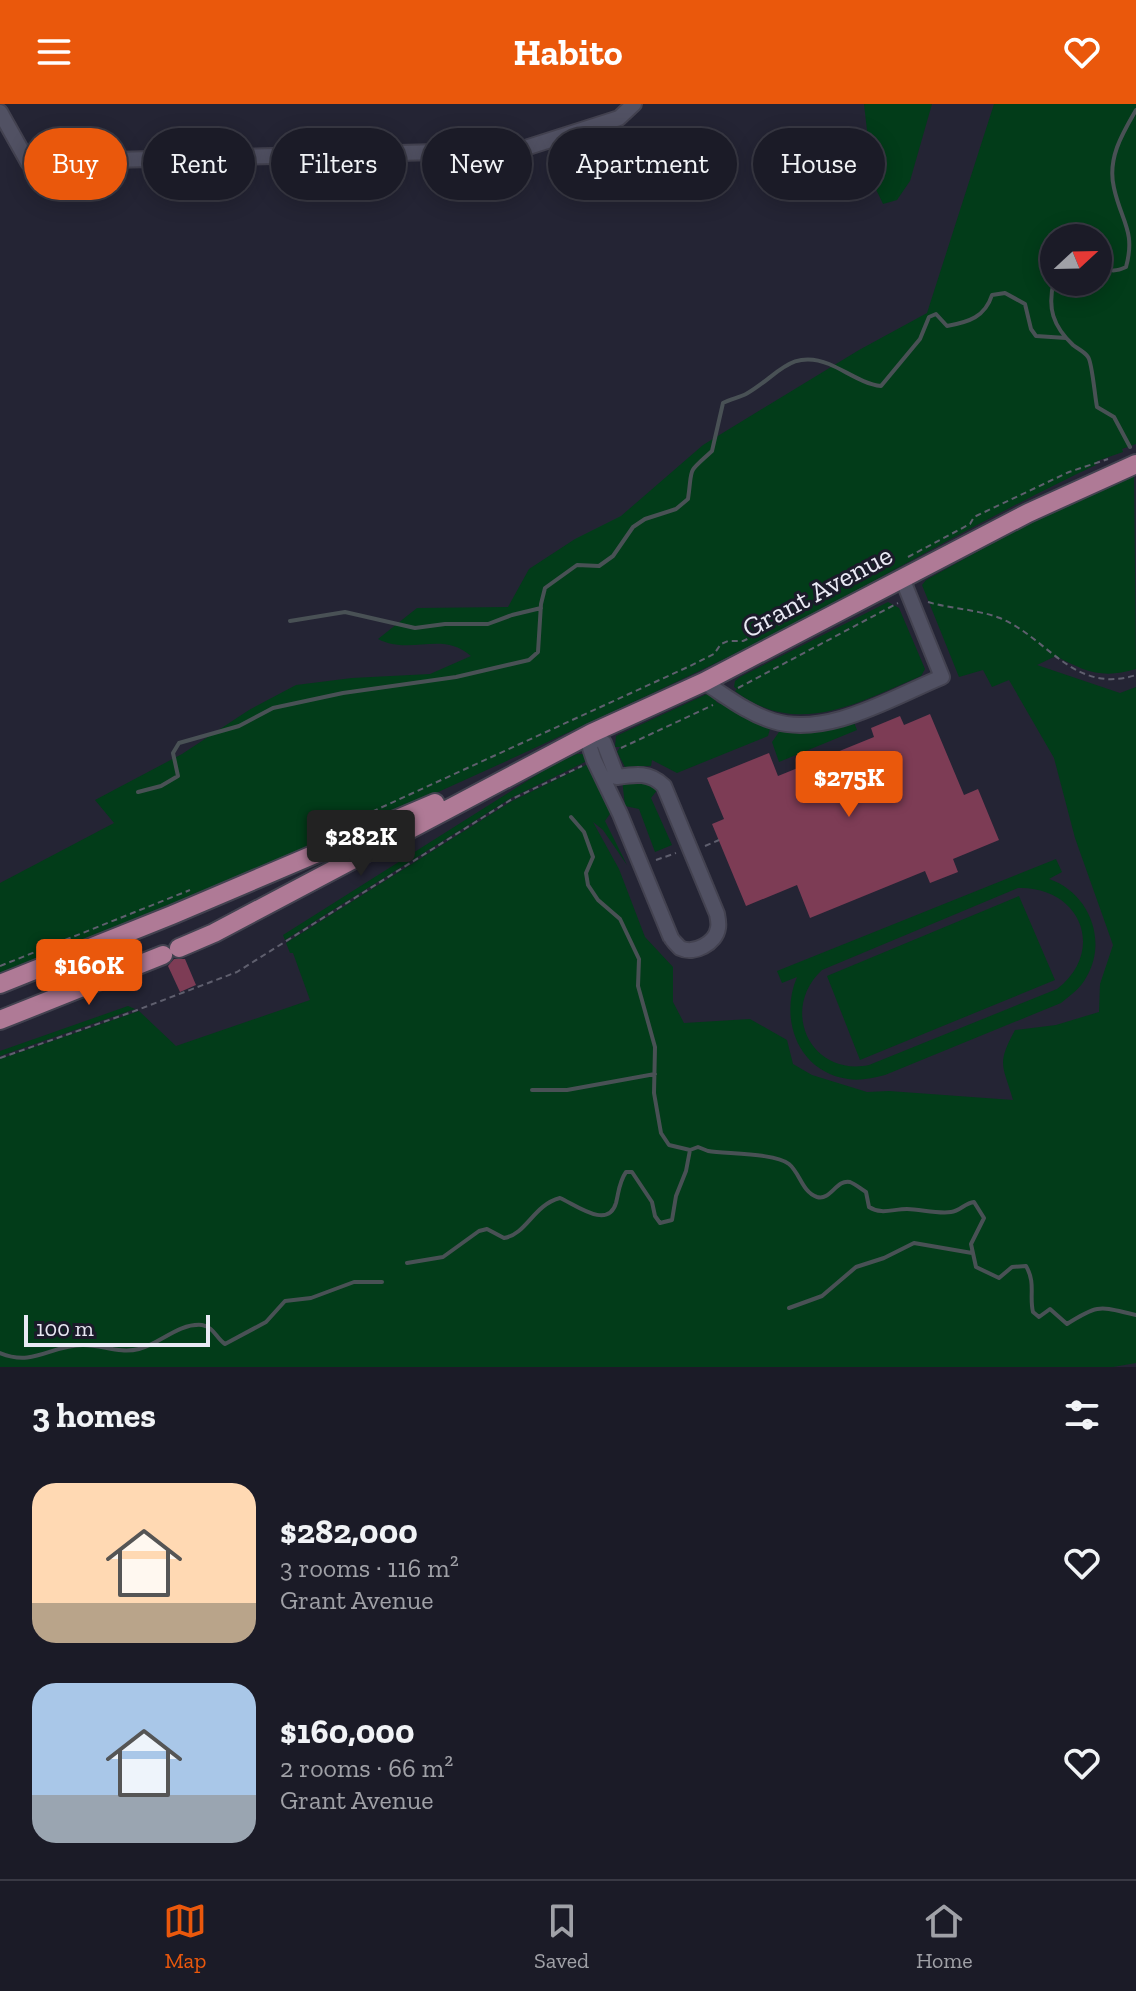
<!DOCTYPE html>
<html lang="en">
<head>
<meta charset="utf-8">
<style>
  :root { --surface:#1b1b27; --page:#24242f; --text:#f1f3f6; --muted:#a0a1a7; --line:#393944; --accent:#ea580c }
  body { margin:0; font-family:"Zilla Slab",serif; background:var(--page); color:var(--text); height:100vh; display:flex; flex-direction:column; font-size:30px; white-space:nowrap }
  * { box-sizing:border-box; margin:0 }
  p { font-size:26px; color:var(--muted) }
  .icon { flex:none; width:44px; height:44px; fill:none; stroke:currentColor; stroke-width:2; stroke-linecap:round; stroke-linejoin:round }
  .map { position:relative; height:1263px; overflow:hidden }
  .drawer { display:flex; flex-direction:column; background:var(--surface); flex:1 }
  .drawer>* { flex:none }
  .guide { position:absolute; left:24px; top:24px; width:1088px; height:72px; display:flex; gap:16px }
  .needle { width:52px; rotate:68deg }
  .buttons { position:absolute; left:1040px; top:120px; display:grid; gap:16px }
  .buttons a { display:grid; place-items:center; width:72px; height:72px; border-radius:50%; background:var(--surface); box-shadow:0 4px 20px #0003,0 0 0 2px var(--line); font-size:40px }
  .scale { position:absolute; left:24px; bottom:20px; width:186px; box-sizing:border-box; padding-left:8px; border:4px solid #e9e9f4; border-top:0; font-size:22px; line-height:28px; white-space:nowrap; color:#e9e9f4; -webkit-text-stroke:6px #1b1b2a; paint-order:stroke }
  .price { position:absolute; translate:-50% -68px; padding:0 18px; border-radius:8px; background:var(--accent); color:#fff; font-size:26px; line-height:52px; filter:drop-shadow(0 2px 4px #0008) }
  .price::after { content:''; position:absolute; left:50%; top:48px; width:24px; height:18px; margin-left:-12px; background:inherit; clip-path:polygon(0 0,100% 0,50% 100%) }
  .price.on { background:#222; color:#fff }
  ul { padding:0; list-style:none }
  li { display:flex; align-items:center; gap:24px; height:200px; padding:0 32px }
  li span { display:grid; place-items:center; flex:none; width:224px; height:160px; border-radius:24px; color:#555 }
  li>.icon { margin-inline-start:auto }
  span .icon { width:96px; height:96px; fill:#fffc; stroke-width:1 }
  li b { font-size:34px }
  h2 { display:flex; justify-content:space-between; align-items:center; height:96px; padding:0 32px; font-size:34px }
  .chip { padding:0 28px; border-radius:36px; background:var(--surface); box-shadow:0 4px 20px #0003,0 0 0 2px var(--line); font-size:28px; line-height:72px }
  .chip.on { background:var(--accent); color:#fff }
  header { display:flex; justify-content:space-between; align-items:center; height:104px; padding:0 32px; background:var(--accent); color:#fff; font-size:36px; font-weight:800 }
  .tabs { display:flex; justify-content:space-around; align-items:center; height:112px; border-top:2px solid var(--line); background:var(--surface); font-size:22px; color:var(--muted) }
  .tabs a { display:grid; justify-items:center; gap:4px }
  .tabs .on { color:var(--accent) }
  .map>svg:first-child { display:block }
  .green { fill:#023c19; fill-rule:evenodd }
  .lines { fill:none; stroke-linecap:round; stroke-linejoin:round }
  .stream { stroke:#495155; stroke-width:4 }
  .building { fill:#7d3c55 }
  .minor-casing { stroke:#434250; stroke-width:18 }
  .major-casing { stroke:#434250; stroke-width:22 }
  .path { stroke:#5f5f6e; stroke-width:2; stroke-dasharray:6 4; stroke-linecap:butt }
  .minor { stroke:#515163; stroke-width:14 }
  .major { stroke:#af7a96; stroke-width:18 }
  .labels { text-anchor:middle; stroke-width:6; stroke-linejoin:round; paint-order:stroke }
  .street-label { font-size:28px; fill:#e9e9f4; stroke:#1b1b2a }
</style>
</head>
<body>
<header><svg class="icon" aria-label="menu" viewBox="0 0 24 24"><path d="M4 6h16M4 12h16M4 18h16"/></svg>Habito<svg class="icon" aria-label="heart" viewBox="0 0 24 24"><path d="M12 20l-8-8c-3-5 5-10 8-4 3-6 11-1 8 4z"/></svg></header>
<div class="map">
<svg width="1136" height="1263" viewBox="0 0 1136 1263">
  <rect width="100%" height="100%" fill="#242434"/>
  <path class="green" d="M864,0H932L910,77L897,96L883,100L873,79Z
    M994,0H1136V340L1122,345L1123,348L1097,357L1096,361C979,416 868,483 752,541C687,574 620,604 554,635C372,720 188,799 0,870V779L114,719L95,696L182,650L249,606L296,581L352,574L430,570L471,552C442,526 411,552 378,535L417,504L508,503L529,465L575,435L621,412L703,341L859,246L927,209ZM1054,134H1098V178H1054Z
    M1134,371L1136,565C1103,575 1085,568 1056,552L1037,561L1120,589L1136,583V1259L1113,1263H0V955L139,907L176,942L310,896L293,849H290L286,839L512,697L588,660H592L612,707L605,717L627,761L603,726L593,718L619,765L645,833L673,863V898L684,919L750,915L787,936L793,960L812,971L867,988L889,987L1013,996C1003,961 996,961 1015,926L1056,921L1099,908L1100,880L1113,841L1075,734L1054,654L1009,576L992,583L983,566L959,573L922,481L926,476L1035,416Z
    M888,498L899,504L925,565L921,572C859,598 798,635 735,587L737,585L734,583L735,577L740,573Z
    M707,590L718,594L716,598L720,600L724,598L771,621L768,632L677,669L652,656L651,662L625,663L617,648L620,643H615L616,632Z
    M853,616L857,626L779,658L772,638L779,628L822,627Z
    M577,650H585L589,656L511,694L285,836L283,831L554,660Z
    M642,673L658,685L651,694L672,741L655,748L639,705L625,702L622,675Z
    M1056,755L1062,768L1049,775C1088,788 1108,835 1087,872C1081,884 1071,891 1061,899L885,971C873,974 860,977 848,975C798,968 779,915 797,873L782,879L777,867ZM1018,784C1080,782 1107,846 1057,885L869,961C811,973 779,906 822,866Z
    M1019,792L1055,876L860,956L827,872Z
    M128,902L135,905L0,952V947Z"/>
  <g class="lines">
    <path class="stream" d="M1098,158C1108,167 1113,169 1126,163C1136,127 1121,117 1114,84C1107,55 1122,30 1136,6
      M1054,177C1047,204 1053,222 1073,241C1078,245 1085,248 1088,253C1092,257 1095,294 1097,303L1114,313L1130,343
      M290,517L345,508L415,524L445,520H488L512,511L541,504
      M138,688L161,682L178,672L173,649L179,639L239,622L273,604L343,589L456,573L529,556L538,548L541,500L545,484L577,461L599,462L613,452L633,423L645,415L676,405L688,395C693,361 686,371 712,347L723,299C730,295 738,294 746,290C777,273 790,244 829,260C846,267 863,280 881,282L920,235L929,213L936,210L947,222C969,218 985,213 992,191L1005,189L1025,200L1031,225L1036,232L1066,234
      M571,713L584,728L593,753L586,769L588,781L598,796L620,815L639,855L638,882L655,943L654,989L661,1029L669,1041L690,1046
      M532,986H567L655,970
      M407,1159L443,1153L479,1127L487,1125L504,1134C527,1130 533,1101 560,1094C576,1101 608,1126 616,1099C619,1087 619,1078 626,1068H632L652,1098L655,1112L660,1119L672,1116L676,1092L686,1067L690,1046L698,1043L708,1047C727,1050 775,1049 789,1060C800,1069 802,1088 817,1093C831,1097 836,1075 850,1078C855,1080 861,1085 866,1088L869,1103C881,1111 893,1105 907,1105C920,1105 937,1110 951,1108C960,1107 965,1099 974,1098L984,1114L971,1140L976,1163L999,1174L1012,1163L1026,1162C1036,1179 1029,1192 1033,1208L1039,1213L1050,1205L1067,1220C1100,1199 1100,1203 1136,1211
      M789,1204L822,1192L856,1163L884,1154L914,1139L972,1149
      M0,1249C34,1263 51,1241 83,1241C103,1241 119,1250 139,1245C160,1240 178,1219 202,1221C214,1223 216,1234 225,1240L266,1218L285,1197L311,1194L354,1178H382"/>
  </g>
  <path class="building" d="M930,610L964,691L978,685L999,736L953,755L958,768L930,779L925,767L810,814L797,781L746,802L712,720L724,715L707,674L769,649L778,672L874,633L871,624L900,612L904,621Z
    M174,855H185L196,881L180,888L168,862Z"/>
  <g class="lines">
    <defs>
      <path id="minor" d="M0,8L28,58L519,46L619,14L634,0
        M704,578C726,592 747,609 773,617C827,634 893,593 942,573L902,474
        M592,629L604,639L617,673C636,670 650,668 664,682L717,810C718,815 719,820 718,824C716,839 694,851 680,844C679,843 671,835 671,834L620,710L594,656L590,644Z"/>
      <path id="major" d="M179,844L214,829L592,629L704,578L1028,409L1136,360
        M0,880L172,811L435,699
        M0,916L163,851"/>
    </defs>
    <use href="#minor" class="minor-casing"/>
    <use href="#major" class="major-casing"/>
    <path class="path" d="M908,453L970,420L974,413L1069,368L1108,355
      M928,498C951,505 976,505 1000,514C1048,534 1074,591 1136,571
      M738,584L898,499
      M621,644L713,601
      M354,716L690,562L714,550L721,540L728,537H743L782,519
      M705,742L719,736
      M656,756L676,749
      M0,862L190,786
      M0,954L132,908L237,868L512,695L582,662"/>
    <use href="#minor" class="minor"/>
    <use href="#major" class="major"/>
  </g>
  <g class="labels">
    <g class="street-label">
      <text transform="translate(817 487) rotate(-28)" y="10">Grant Avenue</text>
    </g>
  </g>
</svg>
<div class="buttons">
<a><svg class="needle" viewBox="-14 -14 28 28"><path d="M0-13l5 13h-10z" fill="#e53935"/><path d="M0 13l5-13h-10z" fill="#a0a1a7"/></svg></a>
</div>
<div class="scale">100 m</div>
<b class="price" style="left:849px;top:715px">$275K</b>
<b class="price on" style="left:361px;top:774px">$282K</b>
<b class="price" style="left:89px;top:903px">$160K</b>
<div class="guide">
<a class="chip on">Buy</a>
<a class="chip">Rent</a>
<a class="chip">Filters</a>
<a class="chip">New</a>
<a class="chip">Apartment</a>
<a class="chip">House</a>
</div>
</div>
<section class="drawer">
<h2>3 homes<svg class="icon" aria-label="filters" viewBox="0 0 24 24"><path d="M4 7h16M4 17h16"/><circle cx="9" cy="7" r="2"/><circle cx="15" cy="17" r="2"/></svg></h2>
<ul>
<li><span style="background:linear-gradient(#ffd9b3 75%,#b9a48a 0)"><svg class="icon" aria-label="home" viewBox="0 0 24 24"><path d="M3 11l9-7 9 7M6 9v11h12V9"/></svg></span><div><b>$282,000</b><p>3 rooms · 116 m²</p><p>Grant Avenue</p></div><svg class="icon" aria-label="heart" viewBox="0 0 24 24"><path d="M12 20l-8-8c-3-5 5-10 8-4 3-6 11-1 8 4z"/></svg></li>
<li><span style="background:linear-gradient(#a9c7e8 70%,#9aa5b1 0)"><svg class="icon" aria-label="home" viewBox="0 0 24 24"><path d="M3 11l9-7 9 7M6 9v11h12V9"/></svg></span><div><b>$160,000</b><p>2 rooms · 66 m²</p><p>Grant Avenue</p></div><svg class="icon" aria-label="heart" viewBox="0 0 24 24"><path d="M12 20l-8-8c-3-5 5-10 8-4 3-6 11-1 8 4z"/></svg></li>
</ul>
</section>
<nav class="tabs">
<a class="on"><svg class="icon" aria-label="map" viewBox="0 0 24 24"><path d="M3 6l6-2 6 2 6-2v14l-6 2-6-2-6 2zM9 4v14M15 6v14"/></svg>Map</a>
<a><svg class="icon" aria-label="saved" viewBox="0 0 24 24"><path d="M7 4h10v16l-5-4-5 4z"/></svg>Saved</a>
<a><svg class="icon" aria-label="home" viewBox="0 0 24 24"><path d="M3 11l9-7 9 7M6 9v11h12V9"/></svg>Home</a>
</nav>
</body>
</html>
